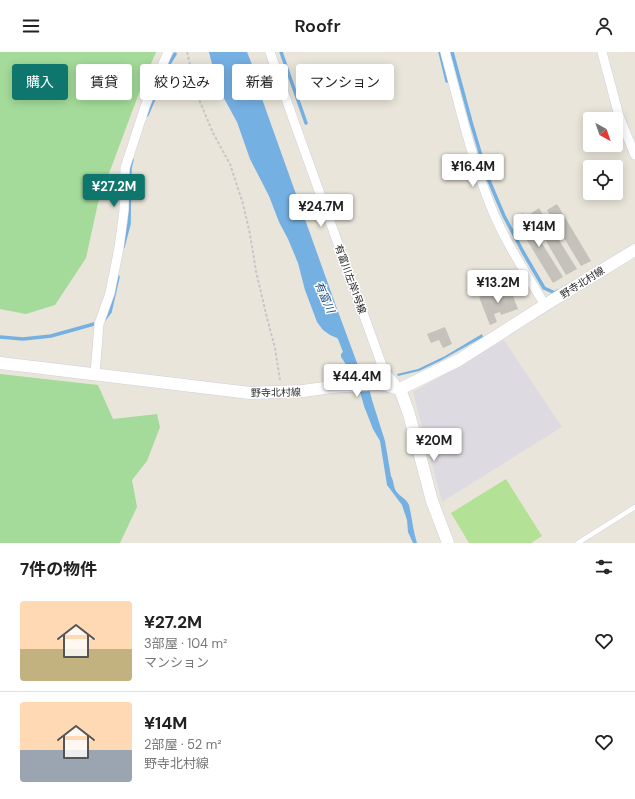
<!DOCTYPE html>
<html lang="ja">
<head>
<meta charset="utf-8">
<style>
  :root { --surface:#fff; --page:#f2f2f2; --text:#222; --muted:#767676; --line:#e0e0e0; --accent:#0f766e }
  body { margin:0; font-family:"DM Sans","Noto Sans JP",sans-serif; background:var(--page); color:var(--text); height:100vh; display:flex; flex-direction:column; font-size:15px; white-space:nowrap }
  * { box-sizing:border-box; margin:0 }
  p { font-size:13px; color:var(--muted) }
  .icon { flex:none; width:22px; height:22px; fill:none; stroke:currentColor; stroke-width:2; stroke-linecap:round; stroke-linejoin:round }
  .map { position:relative; height:491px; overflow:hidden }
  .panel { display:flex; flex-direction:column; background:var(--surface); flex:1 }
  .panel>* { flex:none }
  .banner { position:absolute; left:12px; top:12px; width:400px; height:36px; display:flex; gap:8px }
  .needle { width:26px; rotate:140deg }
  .controls { position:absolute; left:583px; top:60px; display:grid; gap:8px }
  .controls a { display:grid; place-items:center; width:40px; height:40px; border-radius:4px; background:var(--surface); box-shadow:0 2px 10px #0003; font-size:20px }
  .price { position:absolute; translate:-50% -34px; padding:0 9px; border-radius:4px; background:#fff; color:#222; font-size:13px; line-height:26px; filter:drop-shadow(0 1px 2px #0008) }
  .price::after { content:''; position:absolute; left:50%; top:24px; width:12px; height:9px; margin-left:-6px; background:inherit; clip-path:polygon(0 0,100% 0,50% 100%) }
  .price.current { background:var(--accent); color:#fff }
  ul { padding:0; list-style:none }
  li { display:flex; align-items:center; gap:12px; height:100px; padding:0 20px }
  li+li { border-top:1px solid var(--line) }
  li span { display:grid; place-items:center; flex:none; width:112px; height:80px; border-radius:4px; color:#555 }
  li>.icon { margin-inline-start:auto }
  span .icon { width:48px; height:48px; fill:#fffc; stroke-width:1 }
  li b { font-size:17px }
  h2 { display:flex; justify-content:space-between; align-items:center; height:48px; padding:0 20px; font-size:17px }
  .pill { padding:0 14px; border-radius:4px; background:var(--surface); box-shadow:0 2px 10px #0003; font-size:14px; line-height:36px }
  .pill.current { background:var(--accent); color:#fff }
  header { display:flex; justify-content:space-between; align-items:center; height:52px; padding:0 20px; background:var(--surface); font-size:18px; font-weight:600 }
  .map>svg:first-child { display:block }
  .industrial { fill:#dedae1 }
  .green { fill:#a4db9a }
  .pitch { fill:#b3e297 }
  .water { fill:#75b0e3 }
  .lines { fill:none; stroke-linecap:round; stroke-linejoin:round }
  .stream { stroke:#75b0e3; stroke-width:3.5 }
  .building { fill:#c4c2ba }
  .service-casing { stroke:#cfcfdf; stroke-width:5.5 }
  .minor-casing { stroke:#cfcfdf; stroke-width:10 }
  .tertiary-casing { stroke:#cfcfdf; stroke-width:13 }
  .path { stroke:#c7c7c7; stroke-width:2; stroke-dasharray:3 2; stroke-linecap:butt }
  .service { stroke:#fff; stroke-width:4.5 }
  .minor { stroke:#fff; stroke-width:9 }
  .tertiary { stroke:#fff; stroke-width:12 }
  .labels { text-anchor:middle; stroke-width:3; stroke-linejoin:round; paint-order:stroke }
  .street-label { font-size:10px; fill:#272727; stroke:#fff }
  .water-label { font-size:11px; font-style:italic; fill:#184c8a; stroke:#fff }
</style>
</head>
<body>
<header><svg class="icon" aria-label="menu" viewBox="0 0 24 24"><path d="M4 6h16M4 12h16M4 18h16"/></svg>Roofr<svg class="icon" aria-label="person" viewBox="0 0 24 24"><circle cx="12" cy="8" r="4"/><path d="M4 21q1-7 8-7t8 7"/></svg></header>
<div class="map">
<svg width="635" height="491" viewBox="0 0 635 491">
  <rect width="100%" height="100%" fill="#e9e5da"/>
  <path class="industrial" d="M504,288L562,375L442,450L413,340Z"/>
  <path class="green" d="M0,0H156L142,33L98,151L86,206L55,253L26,262L0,257Z
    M0,322L98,333L113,367L157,362L160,375L147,409L132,428L137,455L120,491H0Z"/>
  <path class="pitch" d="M506,427L542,484L531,491H469L451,461Z"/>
  <path class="water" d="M209,0H247L253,15L260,41L272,75L336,254L360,319L367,328L372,348L385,389L391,424C394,429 393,434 396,439C399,444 407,447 409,453C412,465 413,479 417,491H413L408,480L407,468L402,453L387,433L380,389L373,377L364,354L357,329L341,305V302L343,300L338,287L337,286L330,283L323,278L317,270L305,238L298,211L288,187L279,170L269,144L250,107L237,70L221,41L216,28Z
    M482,282L483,285L440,309L419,319L398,324L397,322L418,317L445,304Z"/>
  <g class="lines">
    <path class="stream" d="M281,0L306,71
      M440,0L447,29
      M452,0L471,70L487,124L504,164L523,200L544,236L555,241L558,239
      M147,63L167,15L175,2
      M123,195L129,172L130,116L132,108
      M104,268L110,260L118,225
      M0,285L23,287L51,284L94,272"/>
  </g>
  <path class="building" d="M557,152L591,209L581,214L547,158Z
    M539,156L577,217L566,223L530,162Z
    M523,161L563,225L553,231L514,167Z
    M509,234L518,257L501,263L500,260L494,262L497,270L490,273L479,245Z
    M445,275L452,292L443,296L439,288L431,291L427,282Z"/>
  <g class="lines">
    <defs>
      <path id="service" d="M578,491L635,455"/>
      <path id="minor" d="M270,0L292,64L384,319L400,337
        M445,0C459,52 471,105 491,155C505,190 526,221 545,253
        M602,0L619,64L635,103
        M95,322L99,272L110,241L119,196L124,158L125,116L146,52L168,0"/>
      <path id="tertiary" d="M0,311L250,341L303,339L332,335L380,332L400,337L459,308L545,253L635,198
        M400,337L409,362L432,449L448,491"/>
    </defs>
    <use href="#service" class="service-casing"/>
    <use href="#minor" class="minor-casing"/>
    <use href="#tertiary" class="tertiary-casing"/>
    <path class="path" d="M187,0L198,45L213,81L230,112L243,152L250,182L256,219L267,266L275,296L280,328"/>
    <use href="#service" class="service"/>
    <use href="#minor" class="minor"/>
    <use href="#tertiary" class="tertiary"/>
  </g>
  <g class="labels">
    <g class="street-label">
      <text transform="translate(351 227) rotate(70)" y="4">有富川左岸1号線</text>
      <text transform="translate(582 230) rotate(-32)" y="4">野寺北村線</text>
      <text transform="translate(276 340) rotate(-1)" y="4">野寺北村線</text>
    </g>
    <g class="water-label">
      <text transform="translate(325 245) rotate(66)" y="4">有富川</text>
    </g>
  </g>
</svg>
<div class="controls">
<a><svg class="needle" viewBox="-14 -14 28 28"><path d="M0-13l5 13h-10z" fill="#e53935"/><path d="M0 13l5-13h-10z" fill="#767676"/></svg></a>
<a><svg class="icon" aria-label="locate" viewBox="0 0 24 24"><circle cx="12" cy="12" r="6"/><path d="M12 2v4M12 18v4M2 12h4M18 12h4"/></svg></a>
</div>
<b class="price" style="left:473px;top:136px">¥16.4M</b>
<b class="price current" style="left:114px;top:156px">¥27.2M</b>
<b class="price" style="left:321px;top:176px">¥24.7M</b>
<b class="price" style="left:539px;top:196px">¥14M</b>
<b class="price" style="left:498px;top:252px">¥13.2M</b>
<b class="price" style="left:357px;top:346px">¥44.4M</b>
<b class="price" style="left:434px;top:410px">¥20M</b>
<div class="banner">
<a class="pill current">購入</a>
<a class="pill">賃貸</a>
<a class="pill">絞り込み</a>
<a class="pill">新着</a>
<a class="pill">マンション</a>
</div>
</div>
<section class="panel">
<h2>7件の物件<svg class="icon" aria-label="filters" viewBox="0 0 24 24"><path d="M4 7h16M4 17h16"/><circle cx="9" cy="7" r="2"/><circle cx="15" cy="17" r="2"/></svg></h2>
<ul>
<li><span style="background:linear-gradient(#ffd9b3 60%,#c2b280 0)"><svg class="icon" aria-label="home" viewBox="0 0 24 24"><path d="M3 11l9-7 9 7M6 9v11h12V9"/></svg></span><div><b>¥27.2M</b><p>3部屋 · 104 m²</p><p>マンション</p></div><svg class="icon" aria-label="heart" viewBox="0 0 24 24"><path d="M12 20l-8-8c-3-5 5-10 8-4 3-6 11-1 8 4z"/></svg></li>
<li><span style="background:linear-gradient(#ffd9b3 60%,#9aa5b1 0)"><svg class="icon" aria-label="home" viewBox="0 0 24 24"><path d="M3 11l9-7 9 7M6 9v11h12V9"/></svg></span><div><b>¥14M</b><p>2部屋 · 52 m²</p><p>野寺北村線</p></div><svg class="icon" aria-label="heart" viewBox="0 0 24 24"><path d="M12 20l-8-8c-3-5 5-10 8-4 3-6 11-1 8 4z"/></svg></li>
</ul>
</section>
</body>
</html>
